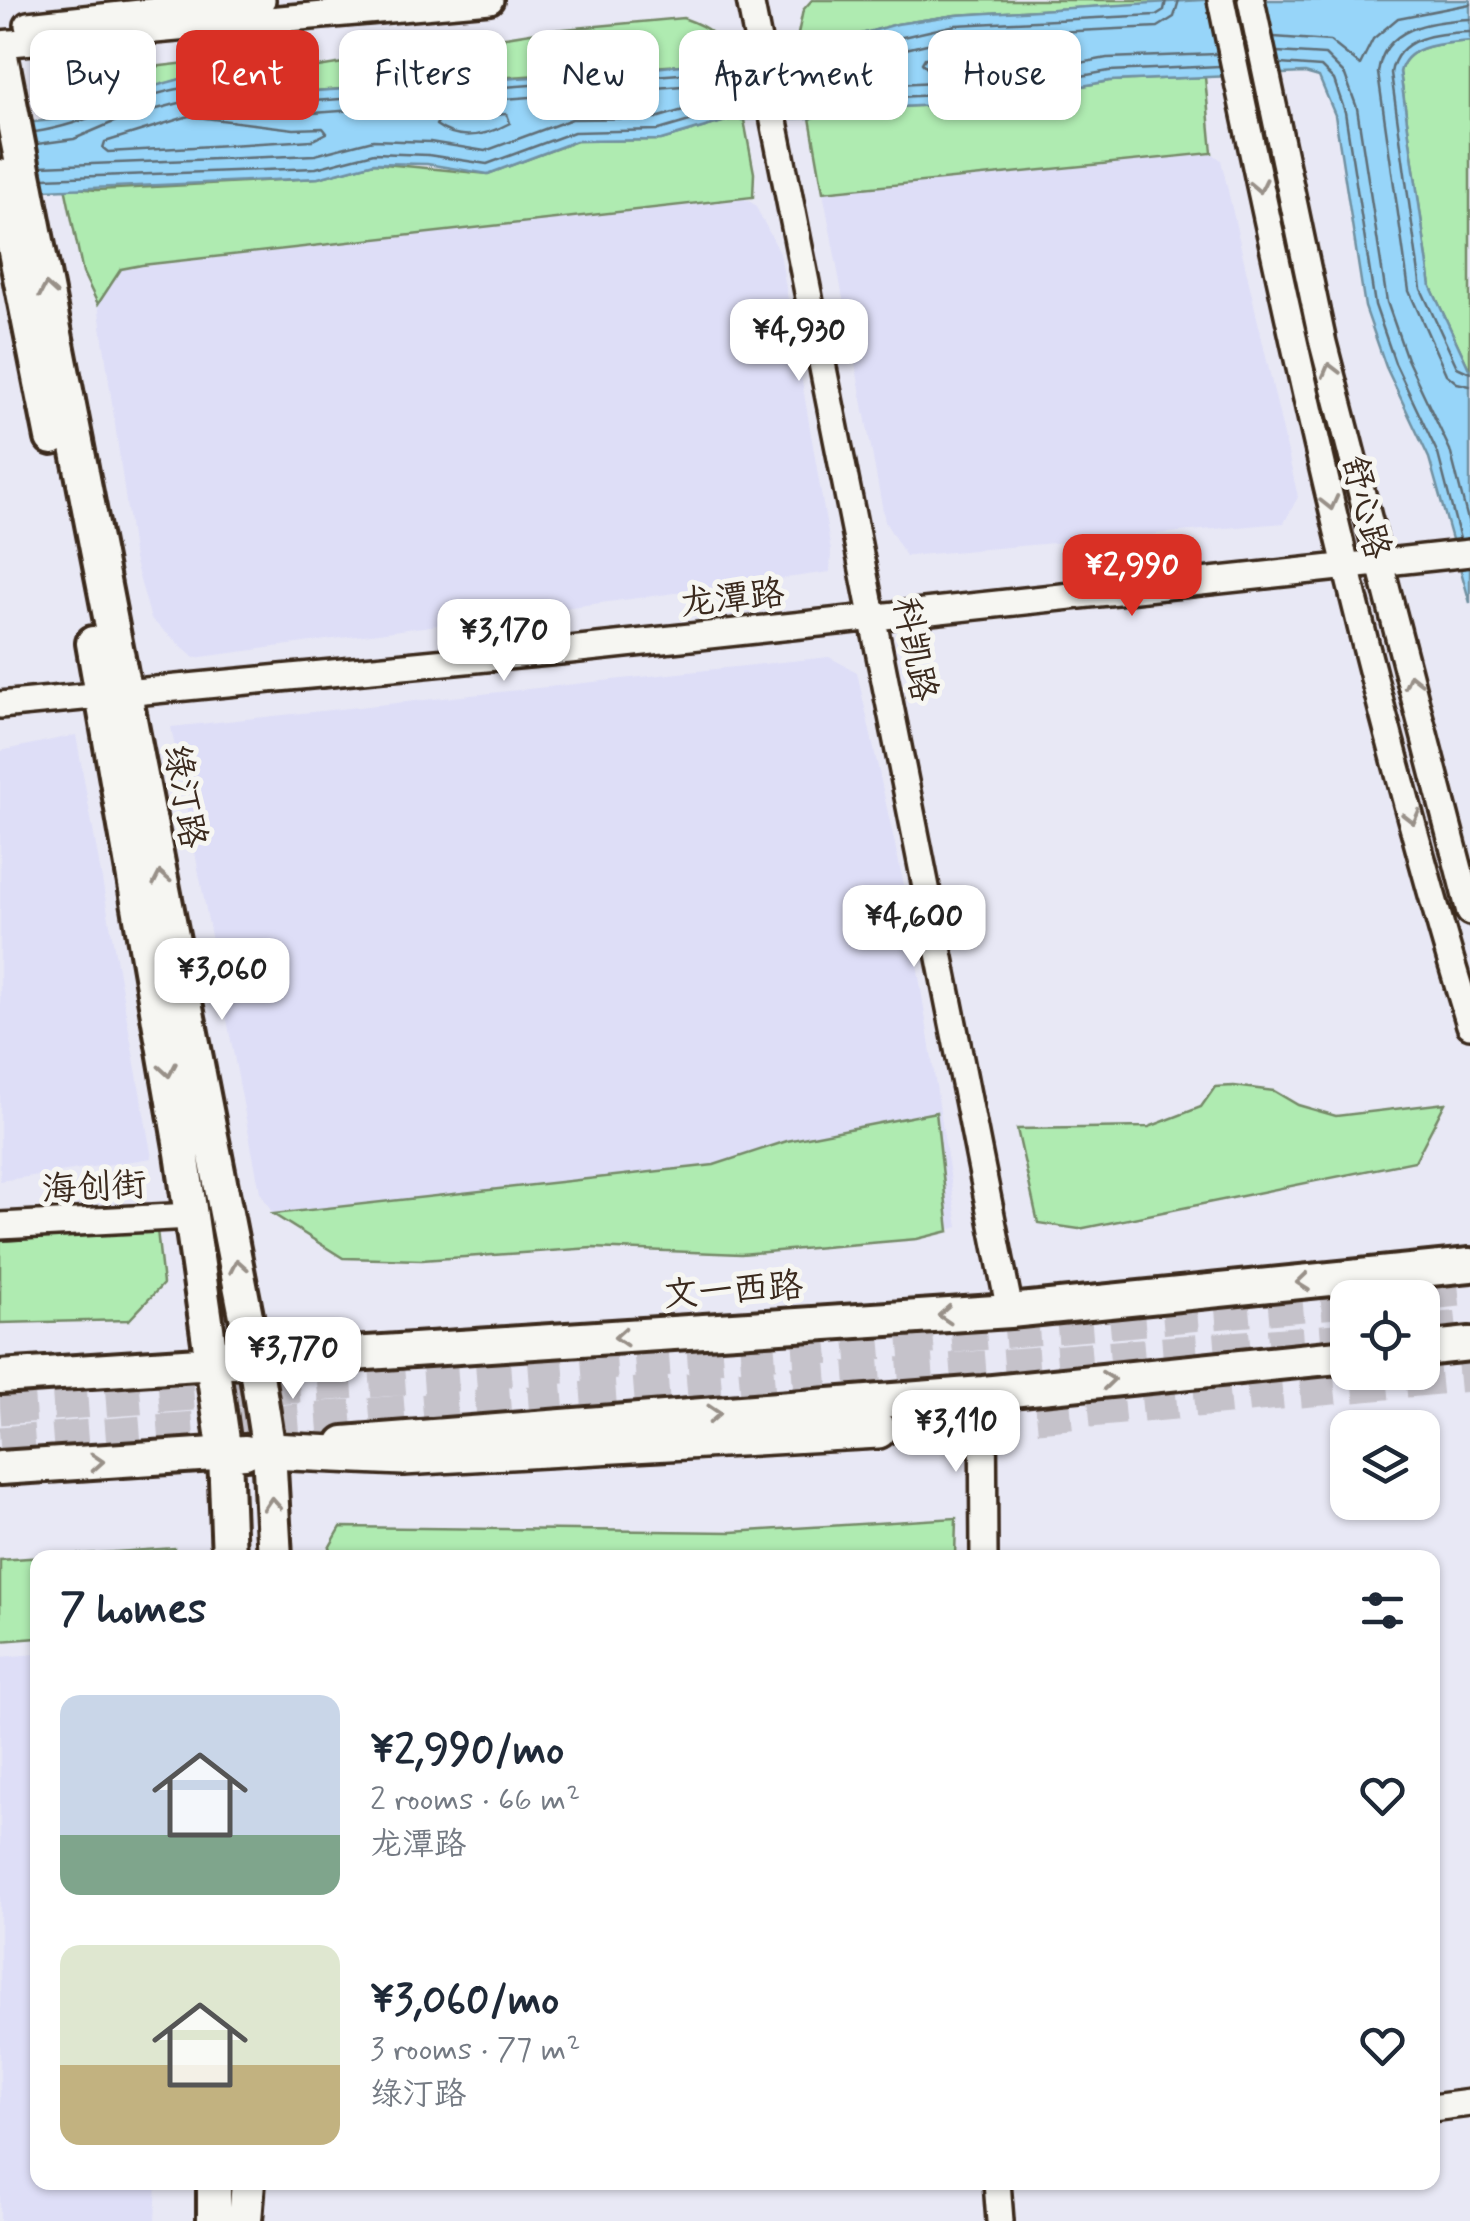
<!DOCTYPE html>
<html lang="en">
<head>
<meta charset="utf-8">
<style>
  :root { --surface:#fff; --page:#f2f2f3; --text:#1f2937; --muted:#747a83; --accent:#d93025 }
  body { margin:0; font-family:Mynerve,"LXGW WenKai TC",sans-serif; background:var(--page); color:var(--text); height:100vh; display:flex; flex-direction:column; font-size:38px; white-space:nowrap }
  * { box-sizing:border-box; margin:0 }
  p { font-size:32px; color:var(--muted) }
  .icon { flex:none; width:55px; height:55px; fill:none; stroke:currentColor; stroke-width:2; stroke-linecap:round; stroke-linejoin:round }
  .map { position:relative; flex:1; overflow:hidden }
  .details { position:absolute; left:30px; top:1550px; width:1410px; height:640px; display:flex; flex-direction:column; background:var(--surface); border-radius:20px; box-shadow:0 2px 8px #0004 }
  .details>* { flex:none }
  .banner { position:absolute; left:30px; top:30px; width:1410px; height:90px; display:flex; gap:20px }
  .tools { position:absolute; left:1330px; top:1280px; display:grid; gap:20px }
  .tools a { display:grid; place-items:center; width:110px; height:110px; border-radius:20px; background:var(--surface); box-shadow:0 2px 8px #0004; font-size:50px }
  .price { position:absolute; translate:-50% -85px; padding:0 22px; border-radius:20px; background:#fff; color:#222; font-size:32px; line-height:65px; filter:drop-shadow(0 2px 5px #0008) }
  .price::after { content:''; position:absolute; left:50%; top:60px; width:30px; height:22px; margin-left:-15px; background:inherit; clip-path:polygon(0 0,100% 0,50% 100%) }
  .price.selected { background:var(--accent); color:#fff }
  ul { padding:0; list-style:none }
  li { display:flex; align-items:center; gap:30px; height:250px; padding:0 30px }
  li span { display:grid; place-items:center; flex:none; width:280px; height:200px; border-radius:20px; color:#555 }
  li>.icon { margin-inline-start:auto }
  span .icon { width:120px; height:120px; fill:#fffc; stroke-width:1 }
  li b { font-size:42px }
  h2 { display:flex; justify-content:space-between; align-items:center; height:120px; padding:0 30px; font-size:42px }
  .tag { padding:0 35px; border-radius:20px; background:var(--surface); box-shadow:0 2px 8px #0004; font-size:35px; line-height:90px }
  .tag.selected { background:var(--accent); color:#fff }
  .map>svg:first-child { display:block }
  .built { fill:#dedef7 }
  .green { fill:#afebb1; stroke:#758a68; stroke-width:2.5 }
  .water { fill:#97d5f9; stroke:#7291a1; stroke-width:2.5 }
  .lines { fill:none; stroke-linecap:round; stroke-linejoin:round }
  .shore { stroke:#606e76; stroke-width:2.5 }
  .highway-tunnel { stroke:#c5c2ca; stroke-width:35; stroke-dasharray:35 18; stroke-linecap:butt }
  .minor-casing { stroke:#3b2a1e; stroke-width:32 }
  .major-casing { stroke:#3b2a1e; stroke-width:40 }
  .highway-casing { stroke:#3b2a1e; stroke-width:42 }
  .minor { stroke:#f6f6f2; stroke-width:25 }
  .major { stroke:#f6f6f2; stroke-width:32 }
  .highway { stroke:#f6f6f2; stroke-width:35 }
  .oneway { stroke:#989088 }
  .labels { text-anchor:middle; stroke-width:10; stroke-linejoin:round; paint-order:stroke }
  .street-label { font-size:35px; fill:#3b2a1e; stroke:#f6f6f2 }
</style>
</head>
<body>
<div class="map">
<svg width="1470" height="2221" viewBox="0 0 1470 2221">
  <rect width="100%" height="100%" fill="#e8e8f5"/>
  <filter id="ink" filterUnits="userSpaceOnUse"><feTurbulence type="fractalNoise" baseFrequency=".01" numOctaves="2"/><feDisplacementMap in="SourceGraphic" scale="20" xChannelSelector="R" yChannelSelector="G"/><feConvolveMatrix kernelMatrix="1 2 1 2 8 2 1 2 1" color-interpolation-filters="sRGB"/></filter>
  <g filter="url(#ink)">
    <path class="built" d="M1196,151L1212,153L1221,160L1298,497L1284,523L906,556L885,522L823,192Z
      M741,196L755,205L780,253L831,551L830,572L194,658L151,619L134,559L98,304L121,269Z
      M829,657L857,672L907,899L958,1227L917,1239L741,1254L592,1248L422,1260L343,1258L273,1214L260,1192L171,727Z
      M76,735L152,1158L0,1181V751Z
      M37,1654L38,2182L157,2183L155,2221H0V1657Z"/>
    <path class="green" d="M812,0H1196V1L955,15L897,24L794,53L803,10Z
      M683,18C708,27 722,34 723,62L299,92L227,79L184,78L50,120C52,98 54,87 74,76L187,63L318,67L543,31Z
      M1470,41V371L1431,287L1400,72C1407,43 1445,44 1470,41Z
      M1205,77L1212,153L823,192L810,118L840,110L996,102L1109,81Z
      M729,120H744L754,173L753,197L142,265L121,269L98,304L83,273L65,187L97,190L318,178L374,163L488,174L577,141L661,140Z
      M1234,1086L1274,1091L1298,1105L1336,1116L1445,1103L1415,1161L1079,1229L1038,1223L1017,1129L1149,1127L1201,1107L1215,1087Z
      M936,1112L949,1231L917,1239L741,1254L592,1248L422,1260L343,1258L273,1214L714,1165L787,1141Z
      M157,1230L163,1284L129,1320L0,1323V1241Z
      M956,1518L955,1557H324L341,1527L732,1532Z
      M174,1548V1557L38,1558L37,1638L0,1641V1560Z"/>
    <path class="water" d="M1202,0H1470V41C1445,44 1407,43 1400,72L1431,287L1470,371V603L1429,458L1386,367L1365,307L1335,115L1319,77L1305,73L1109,81L995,102L840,110L810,118L729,120L661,140L576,141L488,174L427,164L374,163L318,178L0,192V126L68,118L115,97L184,78L227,79L300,92L626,71L794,53L897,24L956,15Z"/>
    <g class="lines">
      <path class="shore" d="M1470,19C1431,21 1383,27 1378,73L1409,291L1446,374L1457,383L1470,386
        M1470,32C1438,33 1397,36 1391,73L1421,289L1457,367L1470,373
        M1274,37L1330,41L1360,65L1373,39L1398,18L1470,4
        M1012,51L1014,60L927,68L922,63L925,58Z
        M1277,52L1325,55L1345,75L1357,108L1387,302L1407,359L1450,450L1470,528
        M1280,64L1321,67L1334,80L1345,112L1375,305L1395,363L1438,454L1460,539
        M778,65L956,25L1156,15L1164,10L1166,0
        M781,78L957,37L1158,27L1174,17L1179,0
        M784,96L840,87L993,79L1107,58L1217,54
        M787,109L840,100L994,92L1109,71L1220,66
        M507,114L510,123C486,136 459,142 436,125L440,119Z
        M189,116L294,129L323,128L327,133L313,140L108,152L103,148L105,142Z
        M35,132C87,125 132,96 184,88C222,83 263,97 300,102L748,69
        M37,144L74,139L123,118L187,101L226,102L300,114L751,81
        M41,166L315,155L373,140L430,142L485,151L572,119L656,118L724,98L754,97
        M44,178L316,168L374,153L428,155L487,164L574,132L659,130L727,110L756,109"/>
      <path class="highway-tunnel" d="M1371,1298L1470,1288
        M1422,1332L1470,1327
        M0,1407L798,1349L1348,1300
        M878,1430L1470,1374
        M0,1444L1348,1340"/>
      <defs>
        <path id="minor" d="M750,0L1010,1311
          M1221,0C1292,344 1368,688 1470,1025
          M1251,0L1323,343L1470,912
          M28,25L262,0
          M0,44L490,0
          M0,705L570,650L1470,553
          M0,1226L191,1216
          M983,1393L984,1558
          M1432,2108L1470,2103
          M997,2182L1000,2221"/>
        <path id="major" d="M0,51L255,1362L269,1451L275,1558
          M0,176L52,438
          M93,643L182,1153L225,1454L229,1558
          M1422,1349L1470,1344
          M0,1377L1010,1311L1470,1265
          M344,1443L983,1393L1348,1356
          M0,1468L245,1452
          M214,2221V2182
          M245,2221L248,2182"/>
        <path id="highway" d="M269,1451L403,1457L878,1430"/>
      </defs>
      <use href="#minor" class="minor-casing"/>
      <use href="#major" class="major-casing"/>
      <use href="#highway" class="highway-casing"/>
      <use href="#minor" class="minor"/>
      <use href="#major" class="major"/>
      <use href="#highway" class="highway"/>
    </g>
    <defs><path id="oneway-chevron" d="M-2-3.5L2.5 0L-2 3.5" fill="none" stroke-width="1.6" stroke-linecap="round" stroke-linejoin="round" transform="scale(2.5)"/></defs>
    <g class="oneway">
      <use href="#oneway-chevron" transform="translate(1259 186) rotate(78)"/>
      <use href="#oneway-chevron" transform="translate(47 290) rotate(-100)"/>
      <use href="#oneway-chevron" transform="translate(1330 370) rotate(-105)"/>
      <use href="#oneway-chevron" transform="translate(1330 503) rotate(76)"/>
      <use href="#oneway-chevron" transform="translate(1412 681) rotate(-104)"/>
      <use href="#oneway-chevron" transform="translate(1412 817) rotate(75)"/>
      <use href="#oneway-chevron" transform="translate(161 878) rotate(-101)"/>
      <use href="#oneway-chevron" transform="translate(168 1070) rotate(80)"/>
      <use href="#oneway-chevron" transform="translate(238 1266) rotate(-101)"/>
      <use href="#oneway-chevron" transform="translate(1303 1282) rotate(174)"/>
      <use href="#oneway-chevron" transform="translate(945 1315) rotate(176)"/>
      <use href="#oneway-chevron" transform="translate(621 1337) rotate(176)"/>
      <use href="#oneway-chevron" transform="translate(1108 1380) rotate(-6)"/>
      <use href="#oneway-chevron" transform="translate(714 1414) rotate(-4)"/>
      <use href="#oneway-chevron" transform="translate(97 1462) rotate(-4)"/>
      <use href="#oneway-chevron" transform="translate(272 1504) rotate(-94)"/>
    </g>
  </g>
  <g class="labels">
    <g class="street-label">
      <text transform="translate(1367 507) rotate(76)" y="12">舒心路</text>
      <text transform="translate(732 597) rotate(-6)" y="12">龙潭路</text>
      <text transform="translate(916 649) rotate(79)" y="12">科凯路</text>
      <text transform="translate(186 796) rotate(80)" y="12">绿汀路</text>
      <text transform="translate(94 1186) rotate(-3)" y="12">海创街</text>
      <text transform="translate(733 1289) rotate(-4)" y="12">文一西路</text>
    </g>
  </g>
</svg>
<div class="tools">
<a><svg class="icon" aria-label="locate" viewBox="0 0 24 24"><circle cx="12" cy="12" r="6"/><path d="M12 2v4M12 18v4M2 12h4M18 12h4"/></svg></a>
<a><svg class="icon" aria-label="layers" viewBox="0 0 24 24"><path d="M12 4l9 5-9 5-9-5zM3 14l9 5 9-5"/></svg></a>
</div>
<b class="price" style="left:799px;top:384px">¥4,930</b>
<b class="price selected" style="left:1132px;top:619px">¥2,990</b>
<b class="price" style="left:504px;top:684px">¥3,170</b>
<b class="price" style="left:914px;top:970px">¥4,600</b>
<b class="price" style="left:222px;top:1023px">¥3,060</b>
<b class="price" style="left:293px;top:1402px">¥3,770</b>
<b class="price" style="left:956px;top:1475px">¥3,110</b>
<div class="banner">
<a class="tag">Buy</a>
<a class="tag selected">Rent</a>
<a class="tag">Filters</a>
<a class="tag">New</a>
<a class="tag">Apartment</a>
<a class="tag">House</a>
</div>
<section class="details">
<h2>7 homes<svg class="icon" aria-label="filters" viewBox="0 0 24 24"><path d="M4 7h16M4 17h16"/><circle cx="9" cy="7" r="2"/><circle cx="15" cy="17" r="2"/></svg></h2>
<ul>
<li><span style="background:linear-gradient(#c9d6e8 70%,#7fa58c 0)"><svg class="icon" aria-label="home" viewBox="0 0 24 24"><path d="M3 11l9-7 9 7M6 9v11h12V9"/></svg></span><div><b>¥2,990/mo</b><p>2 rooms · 66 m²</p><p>龙潭路</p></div><svg class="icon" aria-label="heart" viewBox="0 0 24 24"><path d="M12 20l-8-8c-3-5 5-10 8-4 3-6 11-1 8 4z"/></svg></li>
<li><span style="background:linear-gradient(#dfe7d0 60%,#c2b280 0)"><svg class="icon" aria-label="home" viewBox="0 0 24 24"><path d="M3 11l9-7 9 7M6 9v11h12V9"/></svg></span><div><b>¥3,060/mo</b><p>3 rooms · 77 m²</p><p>绿汀路</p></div><svg class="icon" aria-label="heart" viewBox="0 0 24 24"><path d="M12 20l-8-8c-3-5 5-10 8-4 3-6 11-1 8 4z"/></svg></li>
</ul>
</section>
</div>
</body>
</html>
